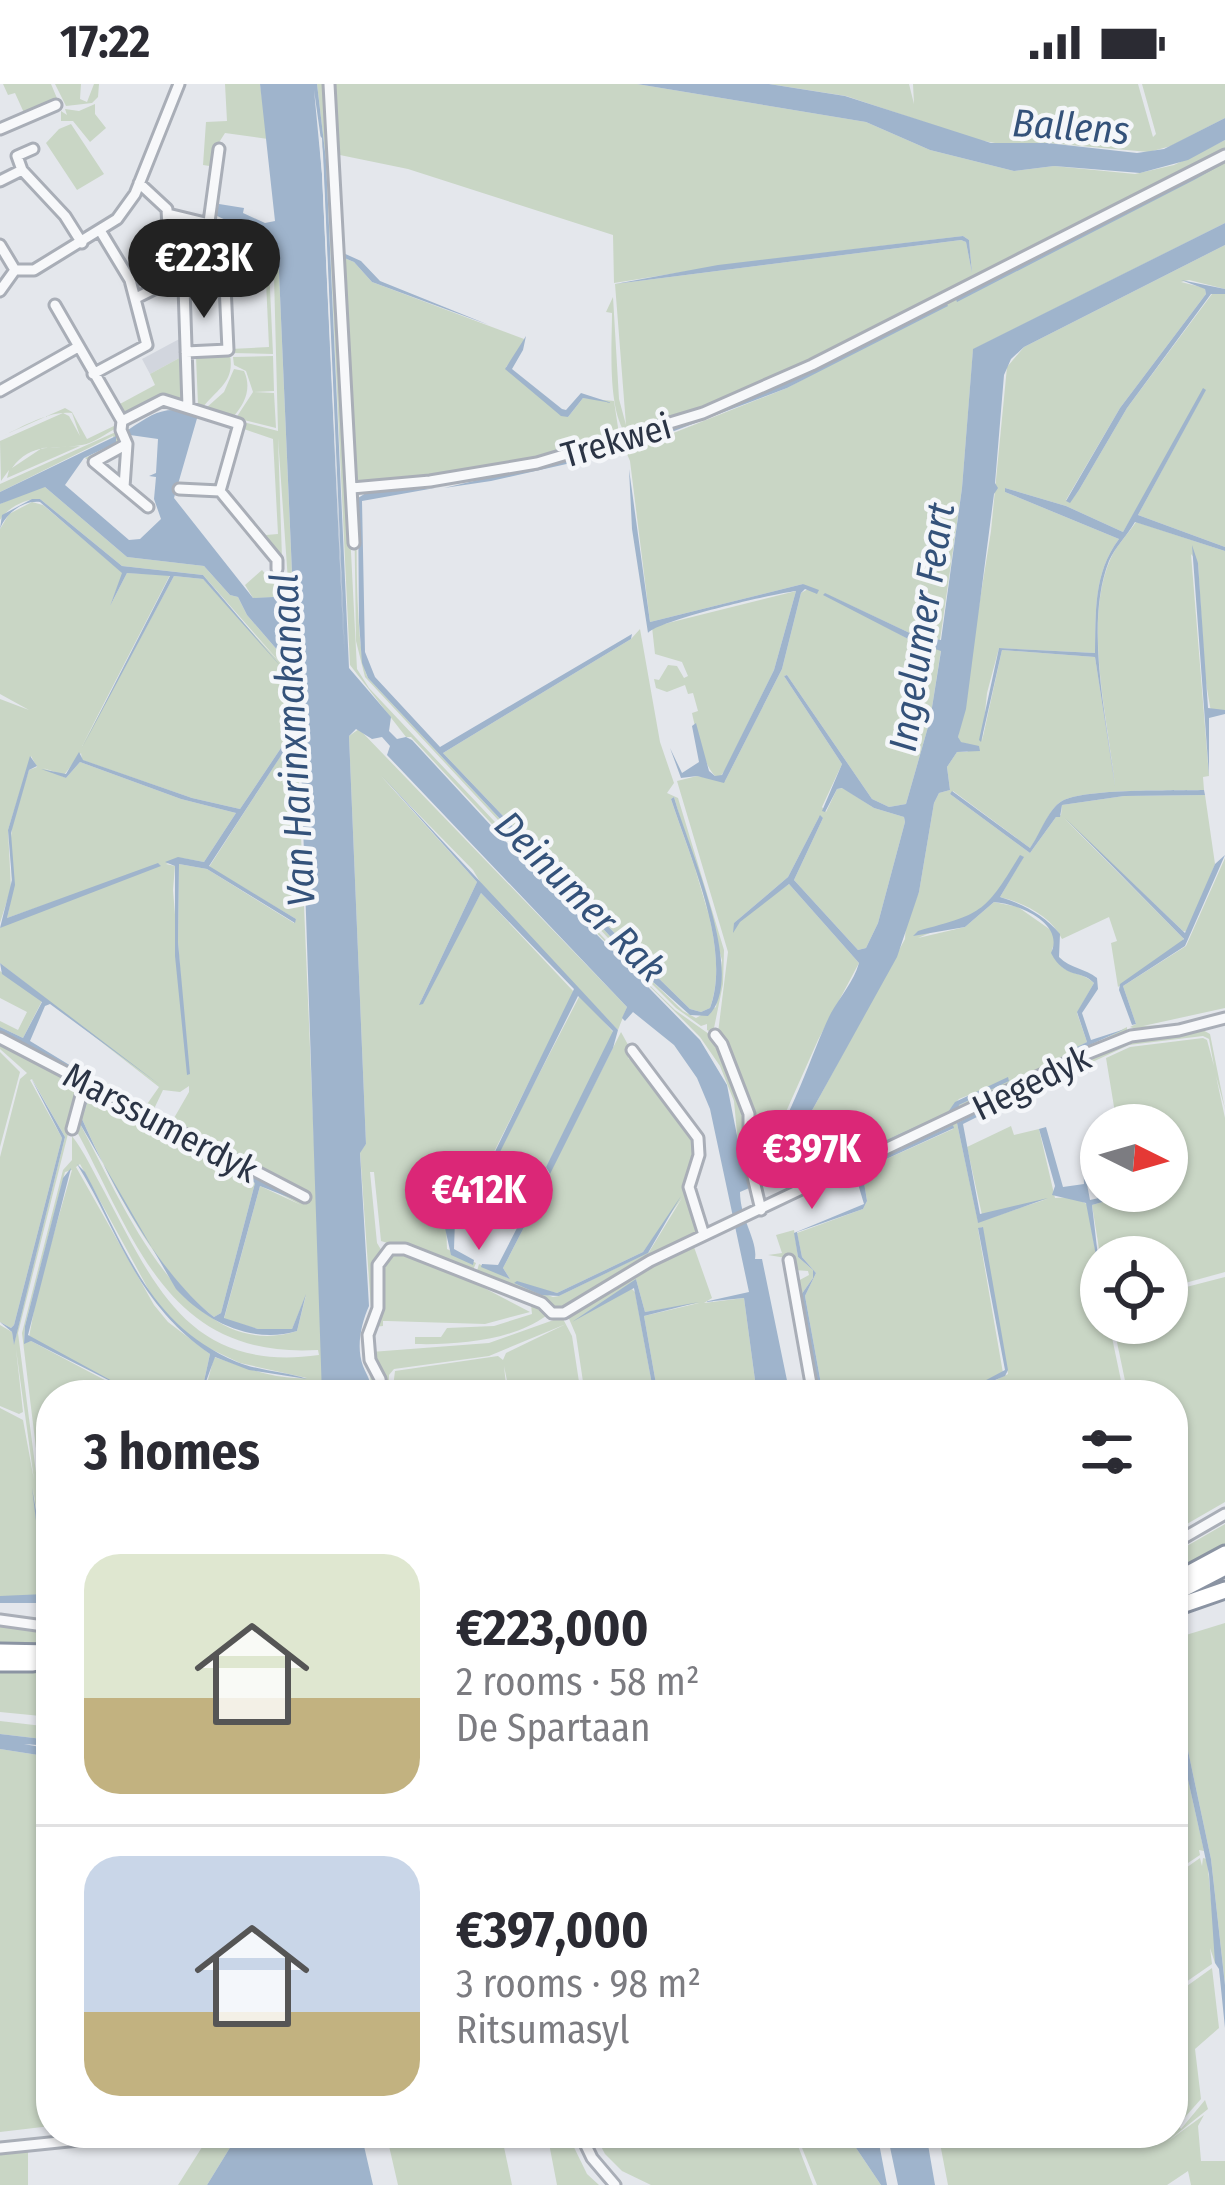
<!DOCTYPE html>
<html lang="en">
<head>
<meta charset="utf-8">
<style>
  :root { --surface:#fff; --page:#f2f2f3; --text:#2b2b33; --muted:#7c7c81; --line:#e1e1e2; --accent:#db2777 }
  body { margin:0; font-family:"Fira Sans Condensed",sans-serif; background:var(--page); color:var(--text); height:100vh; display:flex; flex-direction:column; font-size:45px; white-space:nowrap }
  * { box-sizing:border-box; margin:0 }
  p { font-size:39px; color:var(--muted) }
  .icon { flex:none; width:66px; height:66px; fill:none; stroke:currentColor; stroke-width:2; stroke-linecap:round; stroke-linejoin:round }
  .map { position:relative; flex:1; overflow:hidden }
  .side { position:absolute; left:36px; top:1296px; width:1152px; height:768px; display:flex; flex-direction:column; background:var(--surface); border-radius:48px; box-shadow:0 3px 9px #0004 }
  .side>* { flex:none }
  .needle { width:78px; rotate:95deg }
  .buttons { position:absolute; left:1080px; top:1020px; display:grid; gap:24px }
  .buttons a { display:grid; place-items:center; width:108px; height:108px; border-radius:50%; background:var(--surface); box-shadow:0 3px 9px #0004; font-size:60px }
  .price { position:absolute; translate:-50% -102px; padding:0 27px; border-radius:42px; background:var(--accent); color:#fff; font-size:39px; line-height:78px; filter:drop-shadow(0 3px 6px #0008) }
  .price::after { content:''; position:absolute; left:50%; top:72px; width:36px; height:27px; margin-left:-18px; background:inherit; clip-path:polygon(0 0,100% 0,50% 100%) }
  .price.current { background:#222; color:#fff }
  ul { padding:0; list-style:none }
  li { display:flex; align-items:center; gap:36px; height:300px; padding:0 48px }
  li+li { border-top:3px solid var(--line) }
  li span { display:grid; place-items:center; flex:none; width:336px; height:240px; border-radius:36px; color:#555 }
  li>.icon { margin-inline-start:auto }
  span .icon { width:144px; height:144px; fill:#fffc; stroke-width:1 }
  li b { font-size:51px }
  h2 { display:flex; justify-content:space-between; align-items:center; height:144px; padding:0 48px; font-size:51px }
  .status { display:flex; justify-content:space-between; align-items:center; height:84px; padding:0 60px; background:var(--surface); direction:ltr }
  .status svg { height:33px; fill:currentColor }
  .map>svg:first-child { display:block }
  .built { fill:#d2d6de }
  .green { fill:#c9d6c5; fill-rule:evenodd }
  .water { fill:#9fb4cc; fill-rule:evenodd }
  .pier { fill:#e4e7ec }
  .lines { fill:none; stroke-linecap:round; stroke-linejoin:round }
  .minor-casing { stroke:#a9aeb7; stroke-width:15 }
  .highway-casing { stroke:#8b94a3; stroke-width:21 }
  .minor { stroke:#f7f8fa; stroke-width:9 }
  .highway { stroke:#fff; stroke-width:15 }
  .labels { text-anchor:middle; stroke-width:9; stroke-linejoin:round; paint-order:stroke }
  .street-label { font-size:36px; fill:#2b3445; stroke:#f4f6f9 }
  .water-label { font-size:39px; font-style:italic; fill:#34527a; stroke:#f4f6f9 }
</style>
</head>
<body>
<div class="status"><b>17:22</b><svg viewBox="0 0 49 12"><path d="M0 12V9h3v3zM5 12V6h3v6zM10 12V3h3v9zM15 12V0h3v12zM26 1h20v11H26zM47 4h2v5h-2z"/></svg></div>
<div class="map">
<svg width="1225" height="2101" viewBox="0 0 1225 2101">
  <rect width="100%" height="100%" fill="#e4e7ec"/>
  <path class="built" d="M183,253V272L150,290L142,275Z"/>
  <path class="green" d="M3,0H51L59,19L25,31L15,9L8,11Z
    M55,0H81L80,15L87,18L94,0H99L98,13L92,19L66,22Z
    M225,0H260L268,55L225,49L218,60L216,83L203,81L206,38L227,37Z
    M317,0H327L357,585L369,604L634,886L675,926L716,955L747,1030L749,1086L743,1088L740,1082L734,1017L720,982L700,953L542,794L411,653H406L350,581L326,76Z
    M331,0H637L866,38L930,66L1014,87L1054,82L1135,90L1174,81L1225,56V69L811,280L734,315L627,352C607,326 612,262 612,229L606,228L613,213L619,315L626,341L615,200L961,156L966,158L972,189L969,156L963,152L733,180L614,199L613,151L408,85L335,70Z
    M769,0H909L914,20L913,0H1138L1153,53L1156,50L1142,0H1225V34L1171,62L1149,68L1047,59L1012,62L978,56L846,12Z
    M95,20V30L106,44L90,58L73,37H61V27L67,31L65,25L79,27Z
    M71,40L104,90L77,106L46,59L59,45Z
    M1225,73V139L973,266L962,404L940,556L914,551L824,509L914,558L941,566L930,636L906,720L889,723L872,715L787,591L784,592L842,680L822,723L826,728L837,705L843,704L874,724L904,733L905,738L878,839L866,864L858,866L794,796L823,734L819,733L788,793L734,839L789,800L859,879L818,956L777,1048L755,1084L751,1074L753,1038L718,949L728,868L677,697L697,692L725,697L782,585L801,509L808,505L803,500L650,538L630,377L624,363L626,358L946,216L950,219L952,214ZM945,219L787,304L628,367L629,360L756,313Z
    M244,143L276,159L278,165L293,513L253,514L245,501L262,486L268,493L283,492L284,498L288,497L278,354L282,474L249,437L252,435L266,451L278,450L273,355L241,344L243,338L278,347L274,192L269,160L242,147Z
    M1225,161V205L1189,196L1181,198L1205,204L1206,210L1120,324L1066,416L1070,418L1079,406L1127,324L1212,210H1225V463L1138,431L1206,305L1123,448L1066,422L1005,404V408L1119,455C1093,490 1096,528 1095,569L999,564L987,609L982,657L1002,566L1095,573L1115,702C1108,635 1083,539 1110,476C1115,463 1128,450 1136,438L1225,467V626L1211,628L1205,593L1198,479L1191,470L1209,692L1203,693L1204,706C1173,707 1086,704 1062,717C1048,725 1040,752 1030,764L953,707L950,710L1030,769L1056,733L1061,731L1062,721L1124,712L1205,711L1215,780L1188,848L1183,847L1064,734L1183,854V858L1118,903L1111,859L1117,857L1109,833L1062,855C1051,832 1024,819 1000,813L1023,774L1021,772L995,812L979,828L918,854L965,843L994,818L1018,823L1055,849L1056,857L1052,865C1061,895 1078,884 1094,899L1077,929L1087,958L1072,966L1089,963L1127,943V948L834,1086L959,1026V1021L1011,994L959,1015L948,1028L837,1079H816L787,1088L781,1075L801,1047L905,855L906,839L919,808L934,719L939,709L950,706L947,683L957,668H967L975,662L960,658L958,653L991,447L1007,283L1024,263Z
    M342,173L354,178L372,198L524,255L520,266L506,283L568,333L583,314L614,317L619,350C533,382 448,392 358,400L353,394Z
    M210,177H238V183H269L273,270L231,269V265L269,263L266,197L189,200L176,194L172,181Z
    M230,271C235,298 217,305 203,323L198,321L196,273Z
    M183,272V316L167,313L123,330L118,321L155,301L150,290Z
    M273,272L274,307L254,308L274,309L276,344L236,334L253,308L246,287L234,281L233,273Z
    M234,285L244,287C252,304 245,320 233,333L206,324L224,308Z
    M65,324L72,328L87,355L118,340V343C107,349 94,359 82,361C54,366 32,357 12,384L42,364L80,362L7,394L9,386L1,397L0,357L63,329L69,332L80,352L72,329C48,326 19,345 0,353Z
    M118,347L121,361L89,377L85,374L116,359L113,352L0,408V400Z
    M38,403H45L127,473L204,482L230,511L238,513L247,531L298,590V680L323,1271L322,1311H204L214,1273C245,1283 274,1296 307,1294L240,1279L198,1259L177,1243L152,1212L80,1080L76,1083L154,1221L168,1238L210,1270L201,1311H138L29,1253L38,1205L72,1086L65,1088L25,1242L24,1259L31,1257L133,1311H51V1401L43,1398L48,1432L46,1406L51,1404V1450L48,1439L51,1488L22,1249L63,1086L72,1076V1052C84,1067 94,1089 104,1107C155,1203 190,1289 319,1271L318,1266C167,1275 136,1156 75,1044L86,1005L308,1118L309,1110L260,1087L234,1067L229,1069L170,1041L189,1008V1002L180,1008L163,1006L153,1027L168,1036L164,1037L87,996L88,991L145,1023L159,1003L0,879V844L6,840L161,780L7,834C16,798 9,787 11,754C12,731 22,708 29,686L37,683L31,672L8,746L11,804L0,839V615L29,626L0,610V445L9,430L32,418L43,421L123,489L110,522L127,489L170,491L82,662L174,492L203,495L284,583L203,491L122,482L40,415C26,414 7,424 0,436V420ZM285,658L287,662L209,783L296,835L294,839L207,785L179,780L178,858L188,991L173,806L175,782L166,780L182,774L204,778L236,729L181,715L80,678L66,694L43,684L64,691L81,669L82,676L192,714L240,725ZM88,1007L116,1021L89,1012L82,1035C113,1102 155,1188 214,1233L221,1229L255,1099L121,1025L301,1121L260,1102L224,1235L258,1245H292L306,1211L297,1247C186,1283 120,1112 79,1038Z
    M359,409C355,437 355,570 368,594L652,897L683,927L696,934L716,923L722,876L674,713L671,715C690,775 732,863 710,924L701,928L690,925L642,878L443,669L631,555L640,545L660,658L674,699L667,709L678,714L724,866L723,900L713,949L707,946V940L701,942L676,924L636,884L365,593L356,557L354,414Z
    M796,507L774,586L725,686L720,693L715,692C702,678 696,647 692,629L698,627L693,609L688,610L685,601L667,608L656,604L654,595L659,596L668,581L677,582L684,594L688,592L682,578L655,570L652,543Z
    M359,645L627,923L618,946L486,808L473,786L381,692L477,798L419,921L481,809L574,908L490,1076L485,1096L470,1093L446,1139L447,1165L476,1179L473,1186L381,1157L374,1088H370L377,1159L383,1169L376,1224L367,1246L381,1311H372C371,1271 353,1267 371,1224L360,1068L366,1060L349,652Z
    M1225,774V924L1143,942L1183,940L1225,927V931C1199,940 1155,953 1130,943L1136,940L1123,902L1186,862Z
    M0,887L42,917L23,954L0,943V937L18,946L27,928L0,914Z
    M580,911L614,949L546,1083L549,1090L621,948L632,968L628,974C658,994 684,1033 698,1066L685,1100L700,1147L558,1226L477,1187L479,1180L510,1195L503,1184L539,1114L542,1095L540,1099L492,1081ZM682,1114L649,1168L559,1212L553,1213L514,1199L557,1209L643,1168Z
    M1201,945L1210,950L1225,1025L1216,992L1225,1034V1188L1167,1204V1173H1101V1177L1092,1121L1124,1112L1129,1107H1167V1041H1117L1106,974L1130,963L1203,954L1207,956L1214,982L1209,955L1203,952L1129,961L1086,981V974L1127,955Z
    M0,956L80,1002L18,1249L51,1505L48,1509L33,1404L44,1512H0V1324L23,1336L34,1396L16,1265L23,1328L19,1330L0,1322V1241L12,1248L14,1260L65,1053L32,995L30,996L62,1054L14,1241L11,1244L0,1238V1073L20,995L27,989L0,965Z
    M0,968L20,988L0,1063Z
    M1045,992L1044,997L957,1039L978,1138L1047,1115L982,1131L967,1063L1011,1042L1014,1051L1039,1045L1055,1114L1072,1113L1087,1120L1101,1198V1239H1109L1124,1311H966L1008,1290L982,1143L978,1145L1003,1289L958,1311H823L805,1212L816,1189L802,1173L797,1149L863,1125L867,1117L862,1086L953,1045L952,1042L837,1096L843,1089Z
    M794,1146L798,1173L813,1186V1194L801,1211L819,1311H815L796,1198L809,1191L808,1187L794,1186L791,1169L786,1174L768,1171L782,1169L776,1151Z
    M700,1156L701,1159L694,1163L712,1214L704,1219L744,1214L757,1311H658L644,1232L699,1219L645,1228L636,1195L631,1204L635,1208L654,1311H585L576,1251L567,1230L625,1193Z
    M393,1165L543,1223L546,1232C511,1257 457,1261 415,1260V1253H441L447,1244L494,1242L532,1230L531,1221L467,1195L530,1228L485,1240L387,1237H383V1242L374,1243L381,1178Z
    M1225,1193V1418L1173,1448V1311H1128L1113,1239H1167V1208Z
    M562,1233L572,1252L581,1311H510L504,1282L507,1311H392L395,1287L498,1272L503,1276L506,1269L566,1240L489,1272L394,1285L389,1291V1311H384L371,1268L489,1259Z
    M1225,1440V1461L1173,1490V1470Z
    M0,1539L51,1546V1563H0Z
    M1225,1539V1901L1211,1775L1173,1596V1555Z
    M0,1584H51V1633L0,1628Z
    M1173,1628L1204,1767L1199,1766L1200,1771L1173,1789Z
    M0,1637L51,1643V1656L0,1650Z
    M0,1665L51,1673V2042L0,2048Z
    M1200,1774L1202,1782L1203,1774L1207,1775L1217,1876L1215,1879L1210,1864L1212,1880L1173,1907V1793Z
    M1212,1884L1219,1944L1195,1965L1201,2015L1178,2041L1181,2045L1205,2016L1208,2025L1167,2058L1204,2031L1198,2042L1201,2077H1225V2101H1191L1188,2087L1167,2101H948L938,2049H971L957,2059L960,2064L981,2049H1173V1912Z
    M211,2049H239L207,2101H178Z
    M386,2049H501L512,2101H398Z
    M547,2049H567L587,2090L599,2101H557Z
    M594,2049H793L813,2101H651L622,2087L605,2070Z
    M796,2049H846L881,2101H817Z
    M28,2064V2101H0V2067Z"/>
  <path class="water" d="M260,0H317L326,76L349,584L391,633L389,647L397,655L406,653L412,656L509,761L700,956L727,1001L744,1087C780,1075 812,965 831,929C840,913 854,897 859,879L789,800L740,838L733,849L734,839L788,793L820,731L823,734L794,796L858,866L866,864L878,839L905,738L904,733L874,724L842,704L837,705L825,728L822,727L842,680L784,592L787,591L872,715L889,723L906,720L930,636L941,567L914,558L823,511L825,509L914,551L941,556L962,404L973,265L1225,139V161L1024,263L1011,275L1004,291L995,399L998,404L994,410L966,625L958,653L961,658L979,662L980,667L957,668L947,683L950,706L939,709L934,719L919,808L897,873L789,1068L763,1098L740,1108C740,1135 758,1156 755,1175H762L790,1311H757L744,1214L704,1218L749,1208L710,1025L697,994L674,961L633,928L625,937L622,934L627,923L387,671L390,662L382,653L372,655L356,645L349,652L366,1060L360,1069L369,1222C361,1240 356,1263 363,1282C368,1294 372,1298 372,1311H322L298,590L247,531L238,513L230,511L204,482L127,473L45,403L0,420V408L116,352V359L84,374L65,401L129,456L140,455L161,435L154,415L156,393L149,392L156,389L158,355L130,351L128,346C155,328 166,320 198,331L174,414L253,514L293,512L278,165L275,159L215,131L219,120L244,124L243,129L265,139L275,137ZM319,51L322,54L344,568L322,90Z
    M637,0H769L845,12L991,59H1047L1137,69L1164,65L1225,34V56L1188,76L1140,89L1054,82L1014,87L930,66L866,38Z
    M1222,76L1223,80L1194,96L957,218L955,213Z
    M963,152L969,156L972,189L966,158L961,156L615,200L718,181Z
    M341,168L361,177L380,197L489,241L372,198L354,178L342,173Z
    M1181,196L1225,205V210H1211L1127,324L1079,406L1070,419L1066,417L1120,324L1206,210L1205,205Z
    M946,218L948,222L787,304L627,365L628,361L756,313Z
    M526,252L523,266L512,285L562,325L566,326L581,309L612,319L583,314L568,333L561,332L505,285Z
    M1203,304L1206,306L1138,431L1225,463V467L1135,438C1127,452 1115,463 1109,477C1084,540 1107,636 1115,702L1095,573L1002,566L981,658L979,656L999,564L1095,569C1096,528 1093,490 1119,455L1005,408V404L1066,422L1123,448Z
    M613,364L615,369L491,397L444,404Z
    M629,385L650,538L803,500L819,506L817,510L805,505L801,509L782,585L724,699L697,692L681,694L670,664L682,689L699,678L692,642L696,639L709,687L715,692L722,691L774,586L796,507C772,510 660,536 648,549L632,445Z
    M435,404L362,417L365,568L375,593L440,663L632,550L631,555L443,669L642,878L690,925L701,928L710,924C732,864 690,774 671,715L674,713C687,761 749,893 708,932L690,931L652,897L368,594L362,579L359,538L358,414L366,409Z
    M32,415H40L122,482L203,491L283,585L203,495L174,492L82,664L170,492L127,489L110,522L122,489L40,418C23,416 5,430 0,445L2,431Z
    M1192,461L1198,479L1208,624L1225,626V630L1209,634V691Z
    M285,658L288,661L209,782L296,835L295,839L207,785L179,780L178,858L190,990L187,991L175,872V782L165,778L178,773L204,778L236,729L181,715L80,678L66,694L41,685L66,690L79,668L83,676L192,714L240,725Z
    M30,672L37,682L29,686L11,749L15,801L7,834L158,779L161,782L0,844L12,796L8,746Z
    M382,692L618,946L613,964L550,1090L546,1083L613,947L578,912L494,1080H489L574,905L481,809L423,920L419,921L477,798Z
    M1204,706L1205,711L1124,712L1062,721L1060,733H1056L1030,769L950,710L952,707L1030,764C1039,752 1048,725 1062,717C1086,704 1173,707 1204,706Z
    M1065,734L1185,849L1215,780L1225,771L1185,862L1123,902L1136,940L1132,941L1119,906L1120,900L1184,855Z
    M1020,771L1024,773L1000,813C1023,820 1044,831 1060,850L1059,873C1071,885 1085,884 1097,894L1098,905L1082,929L1091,956L1125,945L1072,969L1071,966L1087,958L1077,928L1094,899C1081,885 1065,896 1051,869C1065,840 1020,820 994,818L965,843L913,852L918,847C983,829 984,830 1020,771Z
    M0,879L160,1001L50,920L45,922L30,957L81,988L0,947V943L23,954L42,918L2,890Z
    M1008,993L1009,997L959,1021L958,1028L842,1081L807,1082L836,1079L948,1028L955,1018Z
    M31,994L65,1053L14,1261L12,1248L0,1238L11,1244L14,1241L62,1054Z
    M1044,995L1045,999L963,1040L980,1130L1048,1114L978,1139L957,1039Z
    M88,1006L116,1021L89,1012L82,1035C111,1100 158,1189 214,1233L221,1229L255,1099L121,1025L303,1119L260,1102L224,1234L258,1245H292L306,1210L297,1247C253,1261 205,1237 176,1205L79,1038Z
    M953,1041L954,1044L862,1086L867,1117L863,1125L797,1148L802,1173L816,1189L805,1212L823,1311H819L801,1211L813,1194V1186L798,1173L794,1149L864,1120L855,1090L838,1094Z
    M1046,1043L1063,1103L1084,1100L1083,1079L1090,1116L1129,1107L1124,1112L1092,1121L1101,1198L1086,1119L1052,1111L1055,1102L1039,1045Z
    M77,1080L85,1088C127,1166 149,1241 237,1278C259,1287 287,1288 307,1295L249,1286L215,1273L201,1311L210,1270C135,1218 120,1150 77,1080Z
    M71,1084L28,1251L138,1311L31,1257L24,1260L25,1242L63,1094Z
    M474,1092L455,1136L454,1165L474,1176L473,1181L451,1171L443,1135L455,1123Z
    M535,1109L539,1114L503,1184L510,1195L481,1183L482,1180L498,1181Z
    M681,1112L648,1169L559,1212L541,1211L514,1199L517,1197L557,1209L643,1168Z
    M983,1143L1008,1286L1005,1292L958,1311L1005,1286L978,1144Z
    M636,1195L645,1228L699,1218L644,1232L658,1311H654L634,1204L572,1238Z
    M32,1404L51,1511L42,1519H0V1512L45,1510Z
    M1173,1596L1211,1775L1225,1901V1944L1219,1885L1215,1879L1209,1790L1173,1628Z
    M0,1650L51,1656V1662L24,1660L51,1665V1673L0,1665Z
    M239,2049H361L373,2101H207Z
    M846,2049H877L887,2101H881Z
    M887,2049H926L935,2101H898Z"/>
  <path class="pier" d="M314,6L323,70L345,572L322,90Z"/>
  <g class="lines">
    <defs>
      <path id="minor" d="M329,0L354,459
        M0,45L56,21
        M22,86L17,72L33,65
        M0,97L22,86L65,132L82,159
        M168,130L238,147
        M209,138L219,65
        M0,161L15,186
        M15,186H34L117,135L135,110L179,0
        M168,194L184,203L225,201L228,266L186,268
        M184,203L188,323
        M0,207L15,186
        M136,214L164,200L170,184L167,125L139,99
        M55,221L122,337L121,346L127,360L124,403L148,423
        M93,290L147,261L130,196L101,148
        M0,307L78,263
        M122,337L163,316L239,340L220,407L277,476V485
        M124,403L94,378L127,360
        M352,404L430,397L537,379L703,329L812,281L1225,71
        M179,405L220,407
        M715,951L722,960L749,1030V1076L761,1126
        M0,954L305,1113
        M632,966L698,1054L699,1071L689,1103L704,1151
        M72,1045L85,997
        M789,1176L813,1311
        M383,1311L380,1295L370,1276L368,1251L378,1224V1181L390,1165H405L542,1219L552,1229H564L650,1177L1081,972L1131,952L1179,946L1225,934
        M1173,1460L1225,1430
        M0,1536L51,1543
        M580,2049L592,2074L615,2101
        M0,2064L118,2052"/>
      <path id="highway" d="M1173,1498L1225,1470
        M1173,1510L1225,1483
        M1173,1524L1225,1506
        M0,1568L51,1569
        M0,1579H33"/>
    </defs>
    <use href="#minor" class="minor-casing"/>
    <use href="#highway" class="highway-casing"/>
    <use href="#minor" class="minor"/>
    <use href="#highway" class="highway"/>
  </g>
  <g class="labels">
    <g class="street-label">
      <text transform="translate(616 356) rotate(-16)" y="13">Trekwei</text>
      <text transform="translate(1031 998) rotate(-26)" y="13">Hegedyk</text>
      <text transform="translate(161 1038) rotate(28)" y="13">Marssumerdyk</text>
    </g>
    <g class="water-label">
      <text transform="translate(1071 42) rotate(4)" y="14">Ballens</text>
      <text transform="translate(921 543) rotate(-81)" y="14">Ingelumer Feart</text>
      <text transform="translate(292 656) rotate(-93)" y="14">Van Harinxmakanaal</text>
      <text transform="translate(581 812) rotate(45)" y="14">Deinumer Rak</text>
    </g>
  </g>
</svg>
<div class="buttons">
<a><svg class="needle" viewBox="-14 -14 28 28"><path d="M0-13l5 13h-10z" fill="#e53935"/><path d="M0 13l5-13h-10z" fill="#7c7c81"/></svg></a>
<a><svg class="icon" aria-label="locate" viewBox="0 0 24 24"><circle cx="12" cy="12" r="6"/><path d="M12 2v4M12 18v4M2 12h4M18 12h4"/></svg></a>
</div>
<b class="price current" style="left:204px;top:237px">€223K</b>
<b class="price" style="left:812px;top:1128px">€397K</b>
<b class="price" style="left:479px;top:1169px">€412K</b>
<section class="side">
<h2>3 homes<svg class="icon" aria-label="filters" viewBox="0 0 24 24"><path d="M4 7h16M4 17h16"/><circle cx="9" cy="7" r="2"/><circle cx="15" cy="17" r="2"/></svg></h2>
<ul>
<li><span style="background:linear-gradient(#dfe7d0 60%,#c2b280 0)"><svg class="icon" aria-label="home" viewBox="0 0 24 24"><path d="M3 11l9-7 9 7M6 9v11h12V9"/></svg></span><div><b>€223,000</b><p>2 rooms · 58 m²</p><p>De Spartaan</p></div></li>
<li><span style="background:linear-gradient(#c9d6e8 65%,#c2b280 0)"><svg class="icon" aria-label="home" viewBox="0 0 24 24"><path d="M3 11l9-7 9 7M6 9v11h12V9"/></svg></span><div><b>€397,000</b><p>3 rooms · 98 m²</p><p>Ritsumasyl</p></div></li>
</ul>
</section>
</div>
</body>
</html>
